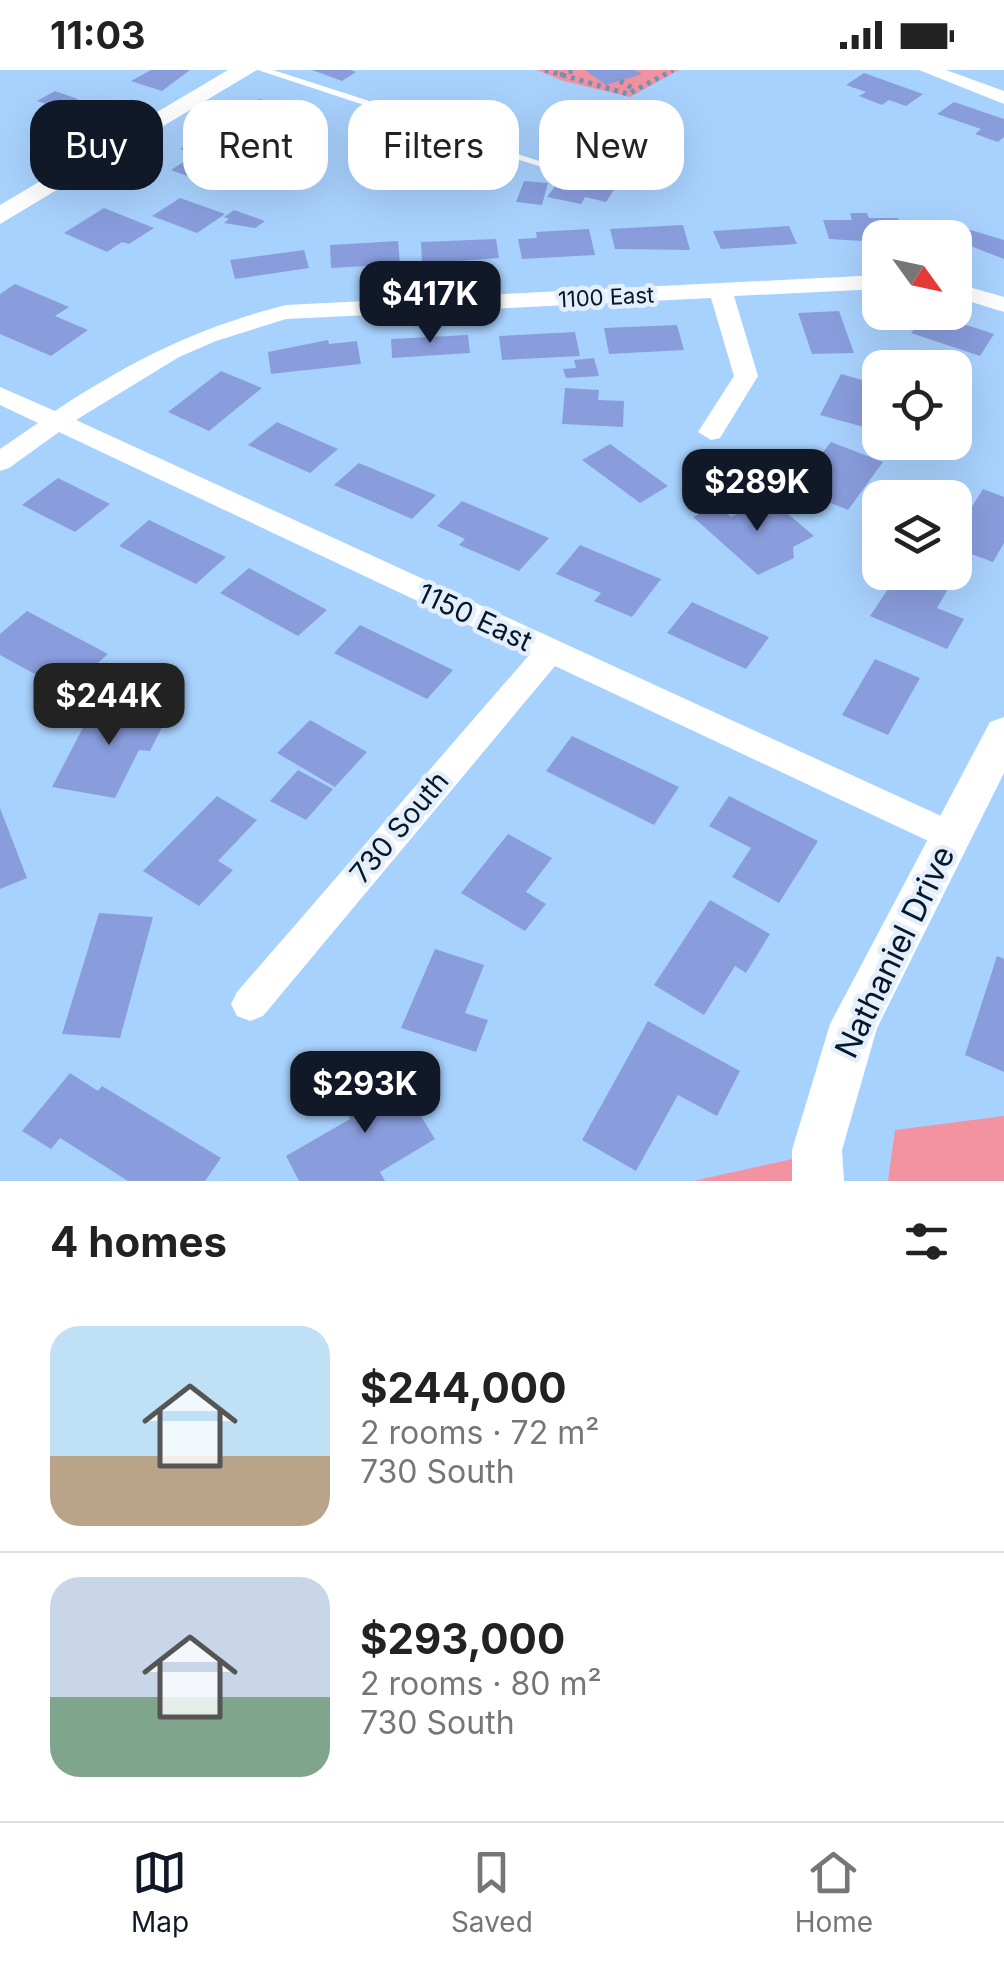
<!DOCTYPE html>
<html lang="en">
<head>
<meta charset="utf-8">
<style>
  :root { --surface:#fff; --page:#f2f2f2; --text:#222; --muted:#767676; --line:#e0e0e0; --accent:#111827 }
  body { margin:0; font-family:Inter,sans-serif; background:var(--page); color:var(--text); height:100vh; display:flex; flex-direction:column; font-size:38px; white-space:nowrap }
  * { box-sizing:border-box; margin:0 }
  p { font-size:32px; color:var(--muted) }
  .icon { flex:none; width:55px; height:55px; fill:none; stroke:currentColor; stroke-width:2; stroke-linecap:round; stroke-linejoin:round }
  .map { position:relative; height:1111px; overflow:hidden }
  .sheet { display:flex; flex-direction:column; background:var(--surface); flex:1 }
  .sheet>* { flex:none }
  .guide { position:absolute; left:30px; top:30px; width:945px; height:90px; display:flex; gap:20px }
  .needle { width:65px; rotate:123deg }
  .controls { position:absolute; left:862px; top:150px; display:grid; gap:20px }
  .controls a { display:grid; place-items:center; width:110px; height:110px; border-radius:20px; background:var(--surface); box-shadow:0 10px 40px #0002; font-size:50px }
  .price { position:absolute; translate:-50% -85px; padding:0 22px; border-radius:20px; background:var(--accent); color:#fff; font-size:32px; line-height:65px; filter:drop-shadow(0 2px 5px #0008) }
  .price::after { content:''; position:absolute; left:50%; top:60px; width:30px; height:22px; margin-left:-15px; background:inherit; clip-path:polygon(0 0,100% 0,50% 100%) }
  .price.on { background:#222; color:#fff }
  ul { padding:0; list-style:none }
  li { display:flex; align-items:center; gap:30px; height:250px; padding:0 50px }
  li+li { border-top:2px solid var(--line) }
  li span { display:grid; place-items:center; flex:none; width:280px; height:200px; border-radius:30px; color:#555 }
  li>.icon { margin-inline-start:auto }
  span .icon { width:120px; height:120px; fill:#fffc; stroke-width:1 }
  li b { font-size:42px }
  h2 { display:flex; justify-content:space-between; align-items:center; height:120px; padding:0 50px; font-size:42px }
  .tag { padding:0 35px; border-radius:30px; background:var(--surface); box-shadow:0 10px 40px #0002; font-size:35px; line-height:90px }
  .tag.on { background:var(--accent); color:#fff }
  .status { display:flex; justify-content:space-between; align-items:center; height:70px; padding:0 50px; background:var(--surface); direction:ltr }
  .status svg { height:28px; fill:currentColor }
  .tab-bar { display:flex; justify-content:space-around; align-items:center; height:140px; border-top:2px solid var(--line); background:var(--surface); font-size:28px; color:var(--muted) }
  .tab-bar a { display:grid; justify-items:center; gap:5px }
  .tab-bar .on { color:var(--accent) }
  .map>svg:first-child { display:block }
  .green { fill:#f393a2 }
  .building { fill:#899ddd }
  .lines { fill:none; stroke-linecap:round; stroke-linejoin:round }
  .path { stroke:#7193b7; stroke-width:5; stroke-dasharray:4 5; stroke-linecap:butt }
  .service { fill:#fff; fill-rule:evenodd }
  .minor { fill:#fff; fill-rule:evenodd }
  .tertiary { fill:#fff; fill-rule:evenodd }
  .labels { text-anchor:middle; stroke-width:9; stroke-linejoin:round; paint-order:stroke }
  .far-street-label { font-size:22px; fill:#04182c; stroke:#e5effb }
  .street-label { font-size:28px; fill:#04182c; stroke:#e5effb }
  .near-street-label { font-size:32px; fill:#04182c; stroke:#e5effb }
</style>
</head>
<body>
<div class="status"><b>11:03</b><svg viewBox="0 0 49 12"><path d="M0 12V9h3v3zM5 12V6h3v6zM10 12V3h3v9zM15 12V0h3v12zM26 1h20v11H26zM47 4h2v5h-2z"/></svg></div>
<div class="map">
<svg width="1004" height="1111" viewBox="0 0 1004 1111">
  <rect width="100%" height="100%" fill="#a8d2fe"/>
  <path class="green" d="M537,0H679L630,27L563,11Z
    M1004,1046V1111H888L895,1060Z
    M797,1088L798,1111H693Z"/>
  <path class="building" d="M151,0H190L162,21L131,11Z
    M312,0H350L356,2L342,11Z
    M585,0H635L642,4L606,15Z
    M864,3L923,24L906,36L889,30L882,35L859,26L866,22L846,15Z
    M55,21L78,29L60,39L37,31Z
    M260,29L288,38L253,61L224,52Z
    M954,32L1004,49V67L998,72L975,64L981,59L937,44Z
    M63,47L86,56L53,75L29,66Z
    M199,67L241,81L219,95L231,99L209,114L171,100L196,84L180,79Z
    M474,89L517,103L502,116L477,111L482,107L460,100Z
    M565,103L618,114L606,132L585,127L581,134L547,127Z
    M524,111L548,113L542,135L516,132Z
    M180,128L225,144L197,163L152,146Z
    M104,138L154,158L129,174L122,172L107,182L64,163Z
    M234,140L265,151L255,158L224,153L229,149L224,147Z
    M850,143H867L869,148H898L906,168H880V172L829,169L823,150H852Z
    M683,155L690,180L615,179L610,159Z
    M789,156L797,174L721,179L713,161Z
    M964,158L1004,170V189L955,170Z
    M589,159L595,185L522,189L518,169L537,168L536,162Z
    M496,169L499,188L422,194L421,172Z
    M398,171L400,194L331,198L330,175Z
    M304,180L309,198L235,209L230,190Z
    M15,214L69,237L55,246L88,260L51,286L0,264V224Z
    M839,241L854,283L812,284L798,243Z
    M927,242L994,264L980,286L911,263Z
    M677,255L684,280L609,284L604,258Z
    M575,262L580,286L502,290L499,266Z
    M468,265L470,283L392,288L391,269Z
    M328,270L329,274L357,271L361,294L271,304L268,282Z
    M594,288L599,306L566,308L563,299L576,298L574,290Z
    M221,301L262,318L209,361L168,342Z
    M841,304L880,315V349L875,360L820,345Z
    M565,318L599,320L598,330L624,331L623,357L562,354Z
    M277,352L338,379L310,403L248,375Z
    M831,372L883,392L848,440L795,418Z
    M610,374L668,416L640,433L582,390Z
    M359,393L436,425L412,449L334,415Z
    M58,408L110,434L75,462L22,435Z
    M983,419L1004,427V473L993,492L955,478V464Z
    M769,428L814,466L793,477L794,488L758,505L693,447L718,435L731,447Z
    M462,431L549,468L519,501L459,475L465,469L437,456Z
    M149,450L226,487L196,514L119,476Z
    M580,475L661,509L632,547L594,531L601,523L556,504Z
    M249,498L327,540L298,566L220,523Z
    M912,502H929L952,512L937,538L964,549L947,579L870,546L890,516L900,520Z
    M692,532L769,567L746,599L667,563Z
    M27,541L108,584L76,612L54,600L44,609L0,585V564Z
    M360,555L453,600L427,629L334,583Z
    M875,589L920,608L888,665L842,645Z
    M97,631L169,643L150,681L139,680L115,728L52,717Z
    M310,650L367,682L335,717L277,683Z
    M572,666L679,717L654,755L546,701Z
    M298,700L333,719L306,750L270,731Z
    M217,726L257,750L218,791L233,800L199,836L143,801Z
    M729,726L818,771L779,833L732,807L751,778L709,756Z
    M0,738L27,808L0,819Z
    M508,764L552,788L526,822L546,834L525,861L461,823Z
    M710,830L770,864L746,903L735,896L704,945L654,915Z
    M99,843L153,847L120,968L62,964Z
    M435,879L484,895L465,943L488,950L476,982L401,958Z
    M997,886L1004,889V1002L965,985Z
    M648,951L740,1001L717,1046L678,1025L636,1101L582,1070Z
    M392,999L435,1069L380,1102L385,1111H299L286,1086L350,1049L339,1030Z
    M70,1003L98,1021L102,1016L221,1088L205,1111H128L60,1068L51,1079L22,1061Z"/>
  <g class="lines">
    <path class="path" d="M545,0L628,24L673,0
      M560,5L575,0
      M620,11L634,19"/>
    <path class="service" d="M258,0H273L382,35L446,61L561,98L552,100L438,65L376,39Z"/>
    <path class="minor" d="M919,0H946L1004,21V34Z
      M880,205V219L734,226L758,306L720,368L711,370L698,362L734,306L711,228L286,249L216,271L179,287L76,350L963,756L968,766L963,776L951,780L939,776L555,596L263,946L250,951L237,946L231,934L237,922L530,584L59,362L9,398L0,401V379L38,353L0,335V317L55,341C128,292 201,256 286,235Z
      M955,213L1004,227V242L955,227Z"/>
    <path class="tertiary" d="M228,0H257L0,154V135Z
      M1004,647V703L877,958L842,1080L844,1111H792V1080L830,954L990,652Z"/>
  </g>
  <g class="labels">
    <g class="far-street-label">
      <text transform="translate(606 227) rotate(-3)" y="8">1100 East</text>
    </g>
    <g class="street-label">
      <text transform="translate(475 547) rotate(25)" y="10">1150 East</text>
      <text transform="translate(399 757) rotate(-50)" y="10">730 South</text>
    </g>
    <g class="near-street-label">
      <text transform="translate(895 882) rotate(-64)" y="11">Nathaniel Drive</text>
    </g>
  </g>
</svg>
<div class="controls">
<a><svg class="needle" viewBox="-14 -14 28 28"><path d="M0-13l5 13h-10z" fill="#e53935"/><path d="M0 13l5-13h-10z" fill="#767676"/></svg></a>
<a><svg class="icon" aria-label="locate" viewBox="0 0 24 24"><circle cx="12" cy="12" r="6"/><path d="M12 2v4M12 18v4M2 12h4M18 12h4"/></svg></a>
<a><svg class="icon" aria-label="layers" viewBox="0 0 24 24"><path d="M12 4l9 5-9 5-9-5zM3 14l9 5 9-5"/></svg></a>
</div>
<b class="price" style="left:430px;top:276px">$417K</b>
<b class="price" style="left:757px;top:464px">$289K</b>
<b class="price on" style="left:109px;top:678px">$244K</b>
<b class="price" style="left:365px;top:1066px">$293K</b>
<div class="guide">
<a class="tag on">Buy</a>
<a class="tag">Rent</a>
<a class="tag">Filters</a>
<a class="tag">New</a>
</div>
</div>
<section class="sheet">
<h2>4 homes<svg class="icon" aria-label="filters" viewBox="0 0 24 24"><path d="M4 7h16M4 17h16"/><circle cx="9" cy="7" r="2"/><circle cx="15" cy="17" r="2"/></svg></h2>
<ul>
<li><span style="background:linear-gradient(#bfe0f5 65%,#b9a48a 0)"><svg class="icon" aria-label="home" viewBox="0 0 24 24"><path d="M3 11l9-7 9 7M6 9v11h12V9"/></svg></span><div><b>$244,000</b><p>2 rooms · 72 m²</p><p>730 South</p></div></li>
<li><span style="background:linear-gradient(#c9d6e8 60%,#7fa58c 0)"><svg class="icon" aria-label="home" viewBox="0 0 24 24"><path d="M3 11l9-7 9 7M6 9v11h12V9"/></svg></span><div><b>$293,000</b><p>2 rooms · 80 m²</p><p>730 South</p></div></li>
</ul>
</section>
<nav class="tab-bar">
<a class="on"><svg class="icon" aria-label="map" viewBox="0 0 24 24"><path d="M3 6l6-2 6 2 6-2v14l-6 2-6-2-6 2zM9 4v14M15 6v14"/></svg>Map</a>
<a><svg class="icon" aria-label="saved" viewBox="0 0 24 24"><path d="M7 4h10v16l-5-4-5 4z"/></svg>Saved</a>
<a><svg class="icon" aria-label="home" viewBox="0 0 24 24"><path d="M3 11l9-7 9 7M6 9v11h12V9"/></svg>Home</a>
</nav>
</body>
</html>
